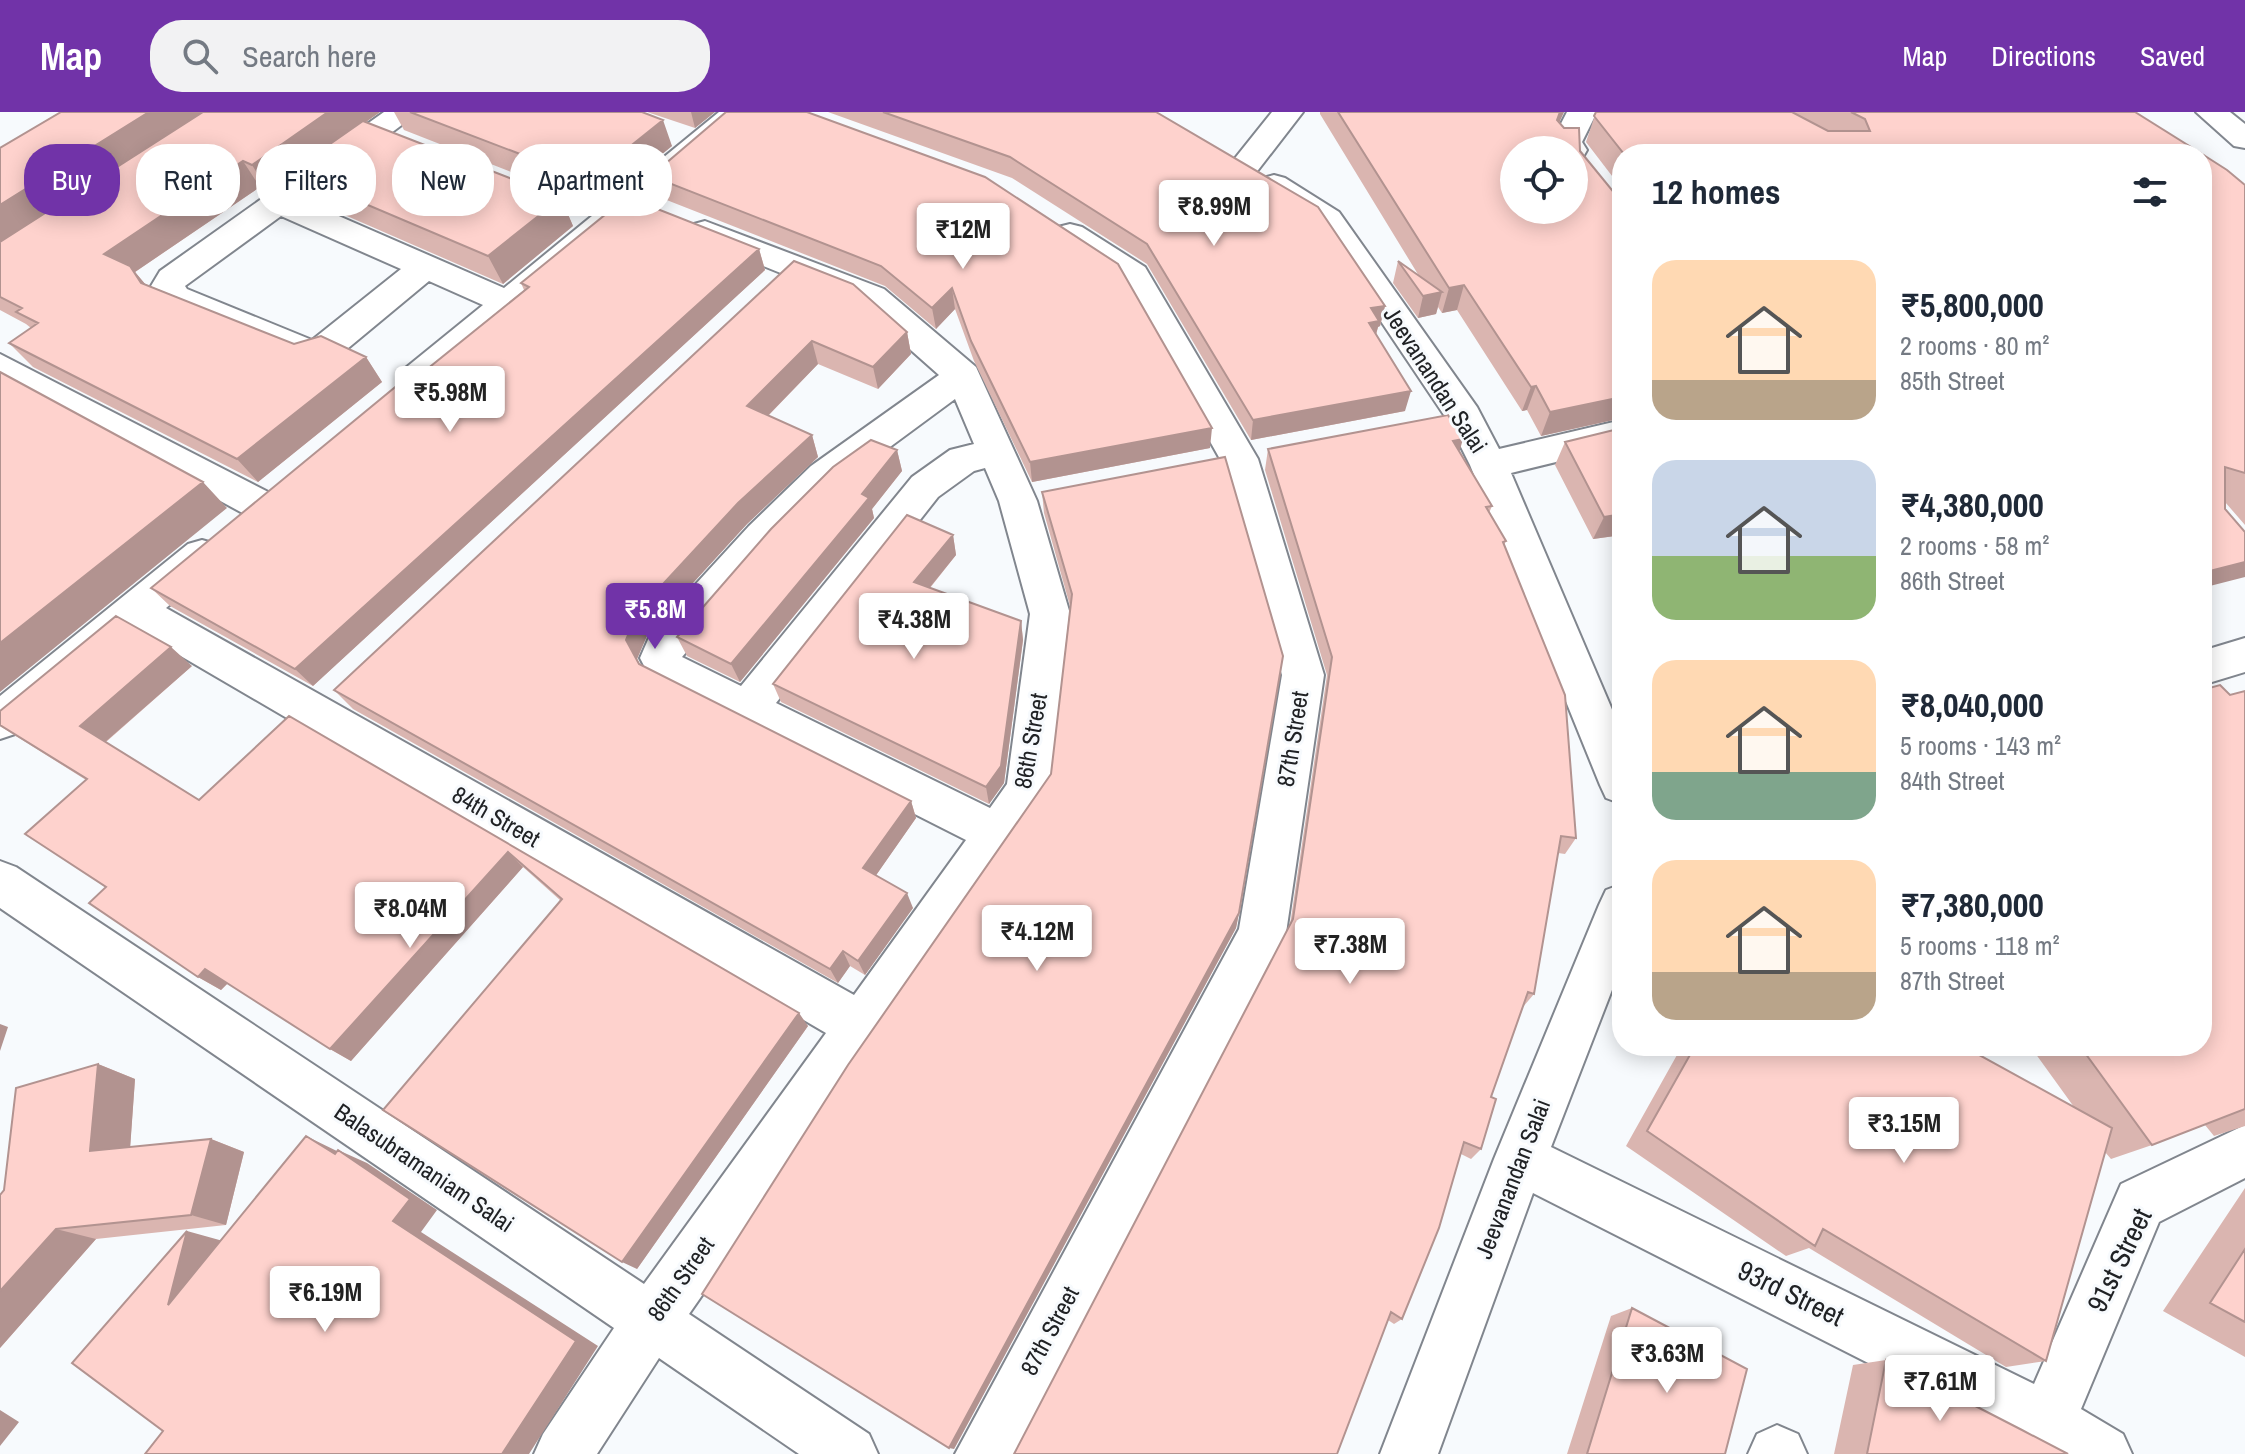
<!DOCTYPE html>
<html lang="en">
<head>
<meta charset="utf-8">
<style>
  :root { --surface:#fff; --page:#f2f2f3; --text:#1f2937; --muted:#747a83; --accent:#7133a8 }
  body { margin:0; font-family:"Archivo Narrow",sans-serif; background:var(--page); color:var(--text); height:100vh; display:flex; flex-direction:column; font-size:30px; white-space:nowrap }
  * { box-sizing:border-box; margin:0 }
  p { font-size:26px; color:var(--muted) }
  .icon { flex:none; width:44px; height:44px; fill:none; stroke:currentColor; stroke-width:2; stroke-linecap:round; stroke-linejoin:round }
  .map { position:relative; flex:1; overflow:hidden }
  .details { position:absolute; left:1612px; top:32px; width:600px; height:912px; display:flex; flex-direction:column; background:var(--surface); border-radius:32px; box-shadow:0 4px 20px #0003 }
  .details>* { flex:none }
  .hud { position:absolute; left:24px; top:32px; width:760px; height:72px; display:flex; gap:16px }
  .buttons { position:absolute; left:1500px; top:24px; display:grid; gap:16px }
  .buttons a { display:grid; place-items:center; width:88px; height:88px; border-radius:50%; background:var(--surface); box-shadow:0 4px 20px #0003; font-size:40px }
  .price { position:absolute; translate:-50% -68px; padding:0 18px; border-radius:8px; background:#fff; color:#222; font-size:26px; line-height:52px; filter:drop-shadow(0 2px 4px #0008) }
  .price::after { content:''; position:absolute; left:50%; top:48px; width:24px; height:18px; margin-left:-12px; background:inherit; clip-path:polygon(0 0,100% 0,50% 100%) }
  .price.active { background:var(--accent); color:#fff }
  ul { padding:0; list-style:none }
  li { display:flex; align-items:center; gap:24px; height:200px; padding:0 40px }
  li span { display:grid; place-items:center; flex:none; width:224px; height:160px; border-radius:24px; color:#555 }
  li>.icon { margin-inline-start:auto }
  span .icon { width:96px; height:96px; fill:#fffc; stroke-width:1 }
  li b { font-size:34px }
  h2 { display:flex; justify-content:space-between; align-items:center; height:96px; padding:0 40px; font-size:34px }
  .pill { padding:0 28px; border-radius:32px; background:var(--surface); box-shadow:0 4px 20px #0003; font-size:28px; line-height:72px }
  .pill.active { background:var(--accent); color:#fff }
  header { display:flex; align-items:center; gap:48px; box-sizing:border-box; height:112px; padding:0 40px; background:var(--accent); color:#fff }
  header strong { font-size:38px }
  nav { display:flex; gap:44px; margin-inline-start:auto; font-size:28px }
  .search { width:560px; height:72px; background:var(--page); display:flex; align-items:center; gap:20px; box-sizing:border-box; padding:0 28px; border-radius:32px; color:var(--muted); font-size:30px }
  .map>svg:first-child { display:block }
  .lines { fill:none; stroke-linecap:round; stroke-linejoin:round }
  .minor-casing { stroke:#81868e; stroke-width:4 }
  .major-casing { stroke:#81868e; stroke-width:4 }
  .minor { fill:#fff; fill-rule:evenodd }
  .major { fill:#fff; fill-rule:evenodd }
  .wall { fill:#dab5b0 }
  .shaded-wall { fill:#b29390 }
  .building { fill:#fed2cd; stroke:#b29390; stroke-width:2; fill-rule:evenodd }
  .labels { text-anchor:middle; stroke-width:6; stroke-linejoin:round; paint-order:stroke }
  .street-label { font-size:24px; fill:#202225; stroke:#f7fafd }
  .near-street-label { font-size:28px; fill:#202225; stroke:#f7fafd }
</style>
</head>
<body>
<header>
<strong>Map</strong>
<div class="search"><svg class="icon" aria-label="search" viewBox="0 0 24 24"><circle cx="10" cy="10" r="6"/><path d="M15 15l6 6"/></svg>Search here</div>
<nav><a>Map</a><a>Directions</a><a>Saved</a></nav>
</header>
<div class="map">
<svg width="2245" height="1342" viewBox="0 0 2245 1342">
  <rect width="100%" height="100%" fill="#f7fafd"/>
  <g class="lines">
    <defs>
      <path id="minor" d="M384,0H419L302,88L504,176L719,0H752L429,276L416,279L403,276L398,267L403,258L483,193L429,169L335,247L313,254L163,193L151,174L160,159ZM281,104L401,157L312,228L187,177L185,174Z
        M1272,0H1303L1255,62L1244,65L1233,62L1228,55Z
        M1567,0H1597L1582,30L1587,38L1583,45L1574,47V38H1556L1551,31Z
        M1274,63L1285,66L1339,100L1477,295L1499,337L1622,308V334L1511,361L1622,621V692L1606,686L1600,673L1470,353L1448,309L1317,114L1263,80L1258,73L1263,66Z
        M705,109L884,177L976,255L1037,389L1070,502L1050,678L1044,692L689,1202L869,1322L878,1342H799L659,1246L597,1342H534L543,1322L614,1216L0,796V749L16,755L644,1172L826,921L138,519L15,622L0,627V584L188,432L202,428L216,432L222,443L216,454L166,496L854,883L966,728L652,569L640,546L651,521L749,414L811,354L939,263L860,193L694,126L689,119L694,112ZM955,287L974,332L950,338L912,365L741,574L682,545L776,435L837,374ZM985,356L999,389L1030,502L1007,672L990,696L776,591L938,385L974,359Z
        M1070,112L1082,115L1145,155L1258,347L1324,563L1286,821L1279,836L1015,1342H955L1239,817L1282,563L1220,347L1120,170L1058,129L1054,122L1058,115Z
        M0,242L276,384L281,394L276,404L262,408L248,404L0,269Z
        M2245,526V560L2202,573V539Z
        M1622,772V852L1551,1035L2034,1272L2121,1072L2245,1013V1066L2159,1110L2081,1297L2123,1322L2132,1342H2048L1533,1081L1438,1342H1380L1494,1047L1599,793L1606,778Z
        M1777,1313L1798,1322L1807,1342H1748L1757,1322Z"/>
      <path id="major" d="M2196,0H2230L2245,12V36L2234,34Z"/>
    </defs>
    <use href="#minor" class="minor-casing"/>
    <use href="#major" class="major-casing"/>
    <use href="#minor" class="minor"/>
    <use href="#major" class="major"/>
  </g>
  <path class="wall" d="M60,0H380L366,10L561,86L573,114L503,172L308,87L292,62L268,78L260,75L135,160L145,172L294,232L366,245L382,270L258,370L33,255L9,231L31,216L26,212L0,198V36Z
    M394,0H642L672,34L598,94L404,18Z
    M647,0H715L695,16Z
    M726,0L1210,336L1032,370L974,249L955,197L936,217L885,174L659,85L651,64Z
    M828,0H1156L1385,194L1380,214L1378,215L1376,223L1405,299L1251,328L1147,152L1012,66Z
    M1320,0H1564L1559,10L1580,39L1620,88L1622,89V306L1541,324L1527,298L1522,299L1457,198L1442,201L1438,195L1436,202L1418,206L1393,171L1398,149L1419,164L1320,2Z
    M1596,0H2135L2202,42H1622V77L1586,30Z
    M2245,73V413L2225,390L2202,476Z
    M759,137L765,158L313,574L170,494L151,476L411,270L524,178L521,171Z
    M794,149L907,220L911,242L878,277L818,252L768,304L812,323L818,345L747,412L649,519L637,547L640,553L911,689L916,706L876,763L913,796L865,863L850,854L838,871L353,597L334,578Z
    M1565,330L1622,423L1593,427L1555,353Z
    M1268,337L1459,339L1492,394L1489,401L1506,429L1504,433L1576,726L1565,742L1558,741L1534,882L1523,895L1491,985L1481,1037L1471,1047L1461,1042L1402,1207L1394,1212L1388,1208L1290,813L1327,563L1265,358Z
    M897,338L902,359L872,397L874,406L740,570L687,544L677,525Z
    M1042,380L1239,801L1236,816L954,1337L1051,662L1070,494L1044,401Z
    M953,423L956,443L930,476L1021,509L1023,528L1004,671L989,692L781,590L773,572Z
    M192,554L106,630L199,688L289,604L808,914L637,1157L561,789L523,755L351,949L330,937L228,871L221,878L198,865L106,775L86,668L0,614Z
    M2245,579V1014L2214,1024L2205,1013L2152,1033L2111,1047L2105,1040L2046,1249L2006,1255L1809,1136L1786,1144L1626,1034L1682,934H1963L2074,995L2030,934H2202L2230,583Z
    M98,952L135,967L130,1035L211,1027L244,1040L226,1113L96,1127L0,1236V1083Z
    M2245,1076V1245L2163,1199Z
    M1632,1196L1725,1342H1567L1611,1204Z
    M1886,1248L2068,1342H1834L1853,1253Z"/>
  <path class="shaded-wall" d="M149,0H207L0,132V93Z
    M328,0H380L293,61L290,60L292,62L268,78L252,53Z
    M691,0H715L695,16Z
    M1560,0H1564L1549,33L1557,8Z
    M663,8L672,34L598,94L588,68Z
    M243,49L260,75L135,160L151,179L104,142Z
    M561,86L573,114L503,172L488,144Z
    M759,137L765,158L313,574L295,557Z
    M1464,173L1457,198L1442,201L1449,176Z
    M952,176L955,197L936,217L932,196Z
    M1442,180L1436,202L1418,206L1423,184Z
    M1385,194L1380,214L1378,215L1374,229L1364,232L1371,196Z
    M907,220L911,242L878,277L873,255Z
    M812,229L818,252L755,317L747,294Z
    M366,245L382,270L258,370L237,347Z
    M1536,274L1527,298L1522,299L1531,275Z
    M1411,279L1405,299L1251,328L1253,308Z
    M1622,285V306L1541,324L1550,300Z
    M1212,316L1210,336L1032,370L1030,350Z
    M812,323L818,345L747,412L649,519L637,547L651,572L626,528L638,499L738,391Z
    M1463,327L1457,348L1453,329Z
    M897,338L902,359L872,397L874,406L740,570L731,552Z
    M203,370L227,396L0,580V531Z
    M1622,402V423L1593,427L1604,405Z
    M953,423L956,443L918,490L914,470Z
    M2245,450V465L2202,476V461Z
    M1021,509L1023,528L1004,671L989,692L986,675Z
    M171,535L192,554L104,631L80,614Z
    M911,689L916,706L870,772L863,756Z
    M508,740L523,755L351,949L330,937Z
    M907,781L913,796L865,863L858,849Z
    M1239,801L1236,816L954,1337L949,1336Z
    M843,839L850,854L838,871L830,857Z
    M205,857L229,870L221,878L198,865Z
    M799,901L808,914L637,1157L622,1150Z
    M0,912L8,915L0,939Z
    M98,952L135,967L129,1052L90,1039Z
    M306,1024L343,1042L338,1038L367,1051L437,1098L421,1120L598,1234L529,1342H502L393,1109L335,1042Z
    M211,1027L244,1040L226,1113L191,1103Z
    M56,1117L96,1127L0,1236V1179Z
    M187,1119L223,1129L168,1193Z
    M0,1298L19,1310L0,1334Z"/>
  <path class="building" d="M61,0H149L0,93V36Z
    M203,0H328L252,53L243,49L104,142L130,154L141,171L294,232L321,224L366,245L237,347L9,231L38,211L16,200L22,196L0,185V130Z
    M410,0H642L663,8L588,68Z
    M726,0H807L985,65L1118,152L1212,316L1030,350L971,229L952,176L932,196L881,154L651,64Z
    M883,0H1156L1318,95L1385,194L1371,196L1379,209L1369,211L1411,279L1253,308L1147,132L1010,45Z
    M1338,0H1560L1557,8L1564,16H1579L1580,39L1620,88L1622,89V285L1550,300L1536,274L1531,275L1464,173L1449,176ZM1514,38H1574V98H1514Z
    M1596,0H1792L1828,19H1870L1865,7L1851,0H2135L2202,42H1624L1594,4Z
    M363,9L561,86L488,144L290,60Z
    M2202,42L2227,58L2245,73V361L2225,355V397L2245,420V450L2202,461Z
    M627,85L759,137L295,557L151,476L405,267L411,270L529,175L521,171Z
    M794,149L853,172L907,220L873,255L812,229L747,294L812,323L738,391L638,499L626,528L639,552L911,689L863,756L907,781L858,849L843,839L830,857L334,578Z
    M1398,149L1442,180L1423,184Z
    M0,260L203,370L0,531Z
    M1448,303L1463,327L1453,329L1492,394L1486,395L1506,429L1503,430L1565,583L1576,726L1561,724L1534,882L1528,880L1491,985L1496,987L1481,1037L1464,1030L1439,1116L1402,1207L1391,1200L1337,1342H1014L1293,807L1332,545L1268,337Z
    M1622,316V402L1604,405L1565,330Z
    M871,328L897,338L862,382L869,386L731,552L677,525L771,417L833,355Z
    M1225,345L1283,544L1239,801L949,1336L702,1182L848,953L1051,662L1072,482L1042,380Z
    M907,403L953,423L914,470L1021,509L1001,654L986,675L773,572Z
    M116,504L171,535L80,614L199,688L289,604L799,901L622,1150L383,998L562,787L508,740L330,937L205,857L198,865L89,791L106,775L25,722L87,667L0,613V599Z
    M2220,573L2230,583L2245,579V997L2152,1033L2080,934H2202V578Z
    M1695,934H1963L2112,1016L2046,1249L1823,1117L1815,1134L1647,1019Z
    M98,952L90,1039L211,1027L191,1103L56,1117L0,1179V1083L4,1078L16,976Z
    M306,1024L335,1042L338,1038L410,1087L393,1109L576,1229L502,1342H145L163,1319L72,1251L187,1119L168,1193Z
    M2245,1137V1210L2210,1191Z
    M1632,1196L1747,1257L1725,1342H1587Z
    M1886,1248L2022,1318L2068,1342H1867Z"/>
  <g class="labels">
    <g class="street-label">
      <text transform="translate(1435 268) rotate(57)" y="8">Jeevanandan Salai</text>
      <text transform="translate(1293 627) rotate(-81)" y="8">87th Street</text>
      <text transform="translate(1031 629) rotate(-80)" y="8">86th Street</text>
      <text transform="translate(496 705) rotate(30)" y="8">84th Street</text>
      <text transform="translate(424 1056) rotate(34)" y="8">Balasubramaniam Salai</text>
      <text transform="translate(1513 1067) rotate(-69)" y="8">Jeevanandan Salai</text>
      <text transform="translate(681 1167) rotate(-55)" y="8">86th Street</text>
      <text transform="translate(1050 1219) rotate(-62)" y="8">87th Street</text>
    </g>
    <g class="near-street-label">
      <text transform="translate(2119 1148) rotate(-64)" y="10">91st Street</text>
      <text transform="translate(1791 1181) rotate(26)" y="10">93rd Street</text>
    </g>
  </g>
</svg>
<div class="buttons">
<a><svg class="icon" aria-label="locate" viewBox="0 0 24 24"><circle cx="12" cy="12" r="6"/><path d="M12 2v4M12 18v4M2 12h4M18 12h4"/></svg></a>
</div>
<b class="price" style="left:1214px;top:136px">₹8.99M</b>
<b class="price" style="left:963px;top:159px">₹12M</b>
<b class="price" style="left:450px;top:322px">₹5.98M</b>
<b class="price active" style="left:655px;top:539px">₹5.8M</b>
<b class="price" style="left:914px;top:549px">₹4.38M</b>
<b class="price" style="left:410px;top:838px">₹8.04M</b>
<b class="price" style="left:1037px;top:861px">₹4.12M</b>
<b class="price" style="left:1350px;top:874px">₹7.38M</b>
<b class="price" style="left:1904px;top:1053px">₹3.15M</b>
<b class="price" style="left:325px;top:1222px">₹6.19M</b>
<b class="price" style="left:1667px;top:1283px">₹3.63M</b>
<b class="price" style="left:1940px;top:1311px">₹7.61M</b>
<div class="hud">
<a class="pill active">Buy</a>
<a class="pill">Rent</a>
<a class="pill">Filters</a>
<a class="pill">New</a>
<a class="pill">Apartment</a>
</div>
<section class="details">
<h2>12 homes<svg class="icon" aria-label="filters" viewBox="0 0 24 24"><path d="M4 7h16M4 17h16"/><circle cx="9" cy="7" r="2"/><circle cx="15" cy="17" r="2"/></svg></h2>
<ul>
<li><span style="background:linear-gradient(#ffd9b3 75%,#b9a48a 0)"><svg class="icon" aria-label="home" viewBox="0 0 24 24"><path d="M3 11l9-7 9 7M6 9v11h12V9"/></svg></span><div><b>₹5,800,000</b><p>2 rooms · 80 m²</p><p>85th Street</p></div></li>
<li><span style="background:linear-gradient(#c9d6e8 60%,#8fb573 0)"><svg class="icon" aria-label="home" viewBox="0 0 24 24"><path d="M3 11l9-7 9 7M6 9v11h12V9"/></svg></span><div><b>₹4,380,000</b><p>2 rooms · 58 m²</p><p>86th Street</p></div></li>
<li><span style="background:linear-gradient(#ffd9b3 70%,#7fa58c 0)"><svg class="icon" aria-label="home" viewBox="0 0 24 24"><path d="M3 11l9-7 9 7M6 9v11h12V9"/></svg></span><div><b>₹8,040,000</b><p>5 rooms · 143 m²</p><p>84th Street</p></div></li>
<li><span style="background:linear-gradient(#ffd9b3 70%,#b9a48a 0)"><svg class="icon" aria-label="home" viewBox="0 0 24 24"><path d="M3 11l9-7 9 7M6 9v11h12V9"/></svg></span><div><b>₹7,380,000</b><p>5 rooms · 118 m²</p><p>87th Street</p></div></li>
</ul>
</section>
</div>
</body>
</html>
